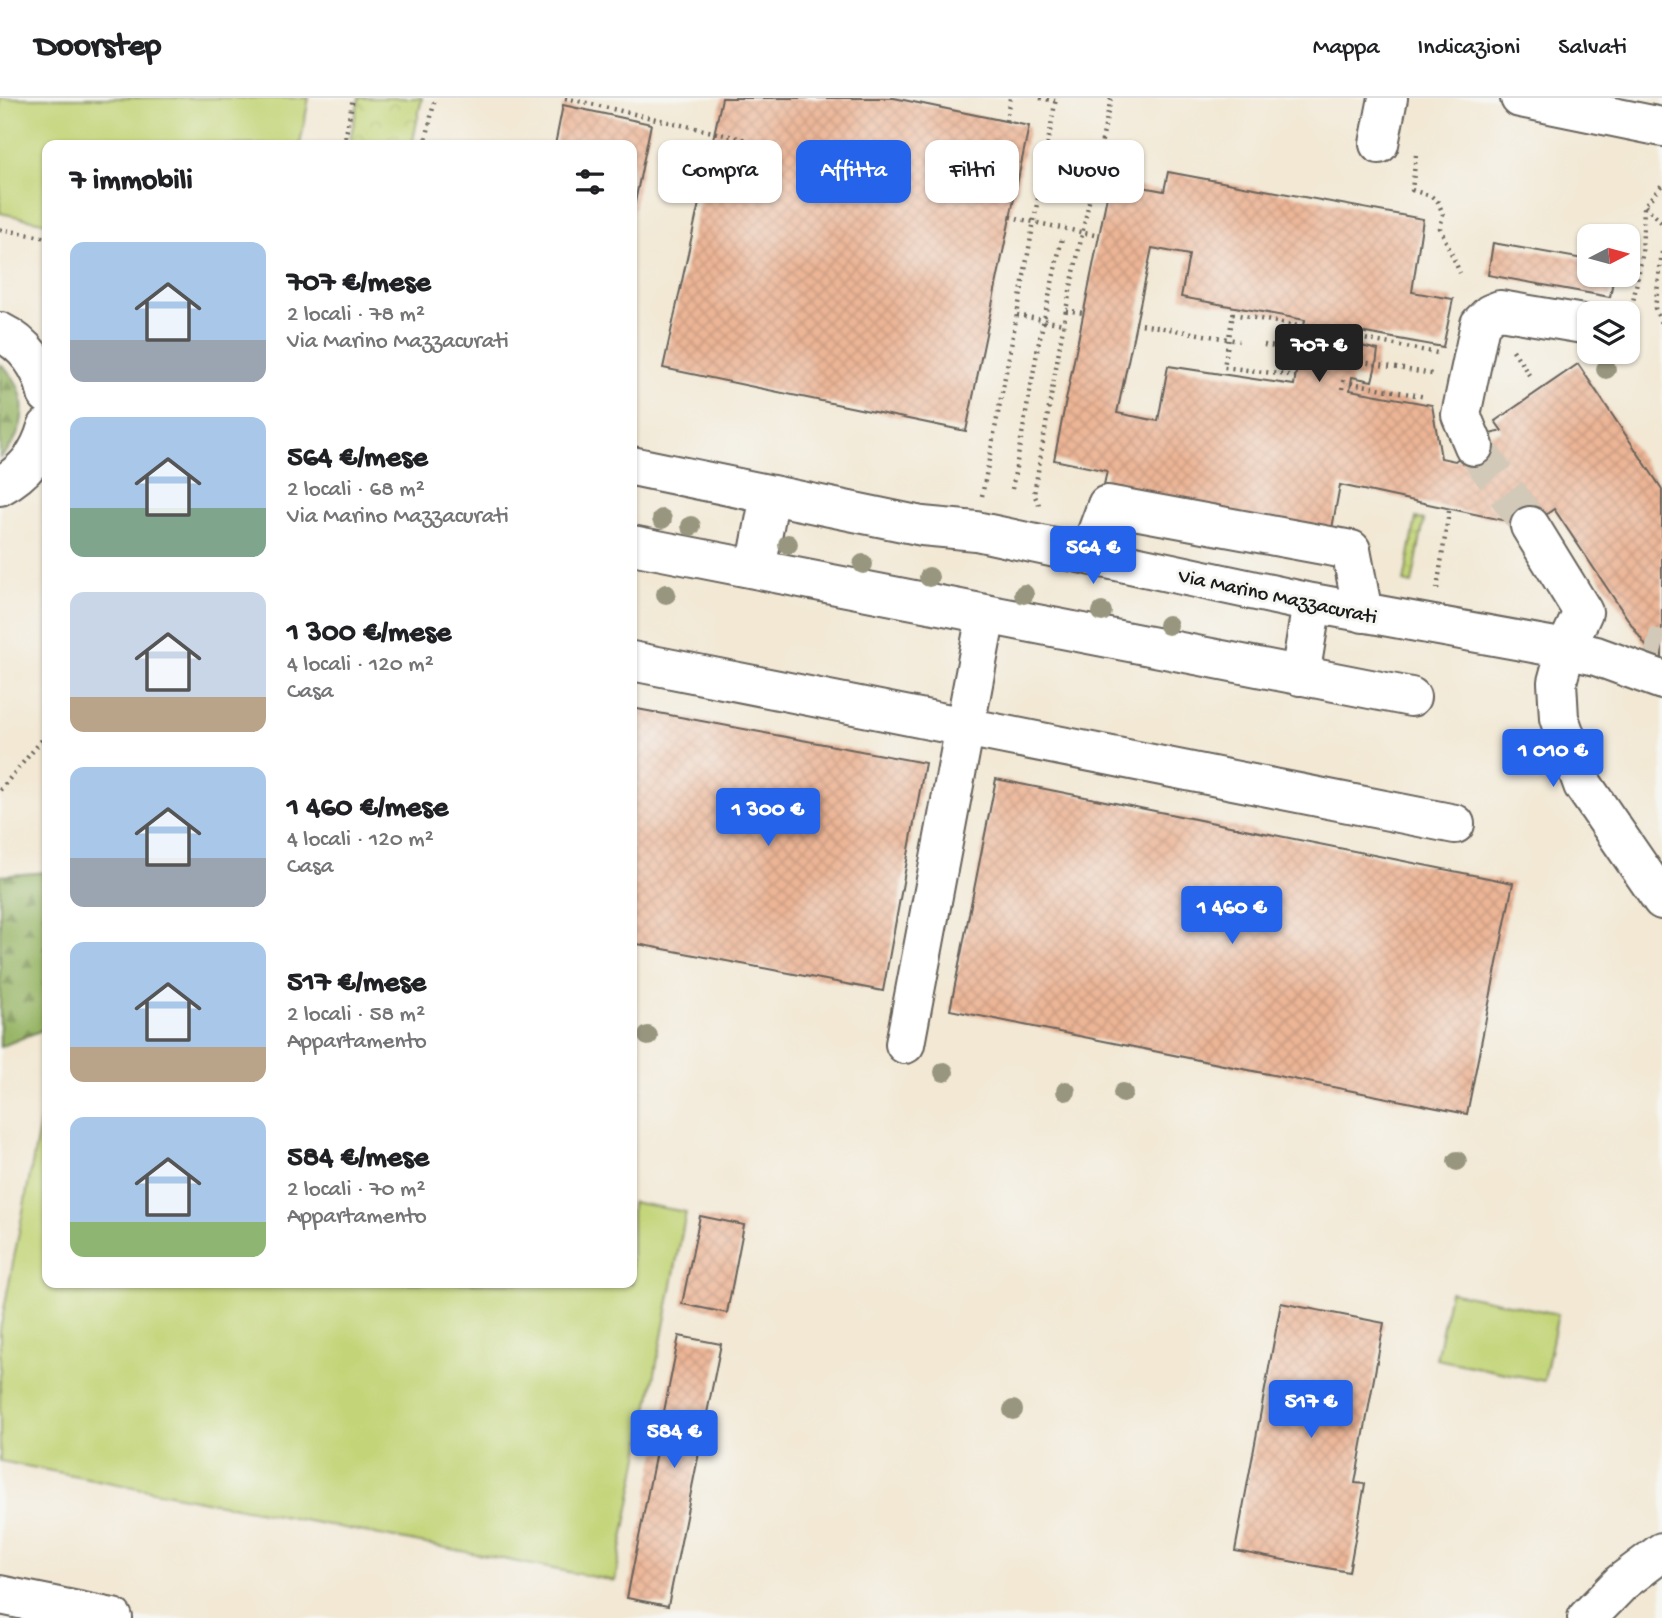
<!DOCTYPE html>
<html lang="it">
<head>
<meta charset="utf-8">
<style>
  :root { --surface:#fff; --page:#f6f6f6; --text:#202124; --muted:#757577; --line:#e0e0e0; --accent:#2563eb }
  body { margin:0; font-family:"Gochi Hand",sans-serif; background:var(--page); color:var(--text); height:100vh; display:flex; flex-direction:column; font-size:26px; white-space:nowrap }
  * { box-sizing:border-box; margin:0 }
  p { font-size:23px; color:var(--muted) }
  .icon { flex:none; width:38px; height:38px; fill:none; stroke:currentColor; stroke-width:2; stroke-linecap:round; stroke-linejoin:round }
  .map { position:relative; flex:1; overflow:hidden }
  .side { position:absolute; left:42px; top:42px; width:595px; height:1148px; display:flex; flex-direction:column; background:var(--surface); border-radius:14px; box-shadow:0 2px 5px #0004 }
  .side>* { flex:none }
  .hud { position:absolute; left:658px; top:42px; width:665px; height:63px; display:flex; gap:14px }
  .needle { width:46px; rotate:84deg }
  .fabs { position:absolute; left:1577px; top:126px; display:grid; gap:14px }
  .fabs a { display:grid; place-items:center; width:63px; height:63px; border-radius:14px; background:var(--surface); box-shadow:0 2px 5px #0004; font-size:35px }
  .price { position:absolute; translate:-50% -60px; padding:0 16px; border-radius:7px; background:var(--accent); color:#fff; font-size:23px; line-height:46px; filter:drop-shadow(0 2px 4px #0008) }
  .price::after { content:''; position:absolute; left:50%; top:42px; width:21px; height:16px; margin-left:-10px; background:inherit; clip-path:polygon(0 0,100% 0,50% 100%) }
  .price.active { background:#222; color:#fff }
  ul { padding:0; list-style:none }
  li { display:flex; align-items:center; gap:21px; height:175px; padding:0 28px }
  li span { display:grid; place-items:center; flex:none; width:196px; height:140px; border-radius:14px; color:#555 }
  li>.icon { margin-inline-start:auto }
  span .icon { width:84px; height:84px; fill:#fffc; stroke-width:1 }
  li b { font-size:30px }
  h2 { display:flex; justify-content:space-between; align-items:center; height:84px; padding:0 28px; font-size:30px }
  .tag { padding:0 24px; border-radius:14px; background:var(--surface); box-shadow:0 2px 5px #0004; font-size:24px; line-height:63px }
  .tag.active { background:var(--accent); color:#fff }
  header { display:flex; align-items:center; gap:42px; box-sizing:border-box; height:98px; padding:0 35px; background:var(--surface); border-bottom:2px solid var(--line) }
  header strong { font-size:33px }
  nav { display:flex; gap:38px; margin-inline-start:auto; font-size:24px }
  .map>svg:first-child { display:block }
  .grass { fill:url(#grass-dots); stroke:#6f784a; stroke-width:2 }
  .forest { fill:url(#forest-firs); stroke:#5a6942; stroke-width:2 }
  .park { fill:url(#park-crowns); stroke:#6f784a; stroke-width:2 }
  .garden { fill:#c2d477; stroke:#6f784a; stroke-width:2 }
  .building { fill:url(#building-cross-hatch); fill-rule:evenodd }
  .lines { fill:none; stroke-linecap:round; stroke-linejoin:round }
  .minor-tunnel { stroke:#d2c9b8; stroke-width:38; stroke-dasharray:38 19; stroke-linecap:butt }
  .minor-casing { stroke:#67635c; stroke-width:42 }
  .path { stroke:#67635c; stroke-width:4.5; stroke-dasharray:2 5; stroke-linecap:butt }
  .minor { stroke:#fff; stroke-width:38 }
  .path-bridge { stroke:#67635c; stroke-width:4.5; stroke-dasharray:2 5; stroke-linecap:butt }
  .tree { fill:#98967e }
  .labels { text-anchor:middle; stroke-width:6; stroke-linejoin:round; paint-order:stroke }
  .street-label { font-size:21px; fill:#1c1c1c; stroke:#f6f6f2 }
</style>
</head>
<body>
<header>
<strong>Doorstep</strong>
<nav><a>Mappa</a><a>Indicazioni</a><a>Salvati</a></nav>
</header>
<div class="map">
<svg width="1662" height="1520" viewBox="0 0 1662 1520">
  <defs>
    <pattern id="grass-dots" width="8" height="8" patternUnits="userSpaceOnUse" patternTransform="scale(1.75)"><rect width="8" height="8" fill="#c2d477"/><path d="M2 2h.1M6 6h.1" fill="none" stroke="#a6b566" stroke-width="1.8" stroke-linecap="round"/></pattern>
    <pattern id="forest-firs" width="22" height="20" patternUnits="userSpaceOnUse" patternTransform="scale(1.75)"><rect width="22" height="20" fill="#99b668"/><path d="M5 1l3.5 6h-7zM16 11l3.5 6h-7z" fill="#7c9355"/></pattern>
    <pattern id="park-crowns" width="20" height="18" patternUnits="userSpaceOnUse" patternTransform="scale(1.75)"><rect width="20" height="18" fill="#c2d477"/><path d="M2 6a3 3 0 1 1 6 0M12 15a3 3 0 1 1 6 0" fill="none" stroke="#a6b566"/></pattern>
    <pattern id="building-cross-hatch" width="8" height="8" patternUnits="userSpaceOnUse" patternTransform="scale(1.75)"><rect width="8" height="8" fill="#ecb596"/><path d="M0 0l8 8M0 8l8-8" fill="none" stroke="#ca9b81"/></pattern>
  </defs>
  <rect width="100%" height="100%" fill="#f6f6f2"/>
  <filter id="ink" filterUnits="userSpaceOnUse"><feTurbulence type="fractalNoise" baseFrequency=".0143" numOctaves="2"/><feDisplacementMap in="SourceGraphic" scale="14" xChannelSelector="R" yChannelSelector="G"/><feConvolveMatrix kernelMatrix="1 2 1 2 8 2 1 2 1" color-interpolation-filters="sRGB"/></filter>
  <filter id="wash" filterUnits="userSpaceOnUse"><feTurbulence type="fractalNoise" baseFrequency=".00686" numOctaves="4" result="noise"/><feDisplacementMap in="SourceGraphic" scale="28" xChannelSelector="R" yChannelSelector="G"/><feGaussianBlur stdDeviation="1.57" result="paint"/><feColorMatrix in="noise" values="0 0 0 0 0 0 0 0 0 0 0 0 0 0 0 0 0 1.4 0 .05"/><feComposite in="paint" operator="in"/></filter>
  <g filter="url(#wash)">
    <rect width="100%" height="100%" fill="#f2e8d4"/>
    <path class="grass" d="M1416,420L1424,422L1412,486L1404,484Z"/>
    <path class="forest" d="M0,266C32,291 28,334 0,360Z
      M47,774V930L0,949V778Z"/>
    <path class="park" d="M359,0H422L412,47H349Z"/>
    <path class="garden" d="M0,0H309L300,47H47V125L0,115Z
      M47,989V1185H632V1104L686,1114L615,1483L0,1363V1232Z
      M1450,1194L1558,1216L1544,1283L1436,1261Z"/>
    <g id="blocks">
      <path class="building" d="M722,0H894L1029,28L966,333L663,270Z
        M563,7L651,26L633,114L632,47H555Z
        M1168,74L1423,121L1412,194L1453,201L1443,249L1360,234L1357,247L1378,252L1376,267L1372,283L1352,279L1350,292L1432,307L1441,360L1455,363L1490,336L1502,333L1495,323L1578,266L1662,391V572L1554,411L1530,428L1340,387L1331,436L1102,396L1107,373L1054,362L1110,83L1164,93ZM1152,150L1189,157L1181,199L1305,222L1294,287L1168,268L1158,323L1117,315Z
        M1493,145L1589,162V177H1614L1610,199L1488,177Z
        M632,610L925,665L883,893L632,845Z
        M996,681L1513,785L1467,1016L950,912Z
        M700,1118L744,1127L727,1215L682,1206Z
        M1281,1205L1384,1225L1355,1385L1365,1386L1349,1474L1235,1453Z
        M679,1238L721,1246L668,1508L627,1500Z"/>
    </g>
  </g>
  <g filter="url(#ink)">
    <use href="#blocks" fill-opacity="0" stroke="#67635c" stroke-width="2"/>
    <g class="lines">
      <path class="minor-tunnel" d="M1474,348L1530,428
        M1646,548L1662,552"/>
      <defs>
        <path id="minor" d="M1520,0L1662,29
          M1379,46L1388,0
          M0,234C25,246 42,269 47,296
          M1474,348L1461,317L1480,226L1490,216L1500,212L1589,227
          M632,368L922,428L976,433L1312,505L1566,551L1596,558L1662,582
          M0,388C25,374 39,357 47,329
          M1530,428L1583,514L1566,551L1557,584L1559,620L1583,687L1662,802
          M632,447L1411,599
          M1089,456L1107,407L1351,452L1363,515
          M756,471L770,397
          M632,563L1455,726
          M1300,578L1312,505
          M905,946L986,517
          M0,1497L113,1520
          M1587,1520L1622,1484L1662,1454"/>
      </defs>
      <use href="#minor" class="minor-casing"/>
      <path class="path" d="M565,0L747,42
        M1040,0L1055,3
        M1006,23L1010,0
        M344,47L353,0
        M425,47L435,0
        M1416,57L1412,92L1431,98L1438,104L1443,116L1440,130L1460,175
        M1645,108L1662,125
        M0,131L47,140
        M1662,154L1655,210L1662,228
        M1066,212L1083,215
        M1017,217L1063,226
        M1135,225L1239,243
        M1628,229L1642,158L1644,108L1662,87
        M1359,240L1437,255
        M1350,246L1353,233
        M1264,247L1432,276
        M1513,252L1529,277
        M1296,278L1224,269L1233,216L1304,229
        M1351,285L1426,299
        M1342,291L1344,278
        M1012,391L1039,244L1062,140
        M982,398L1017,217L1056,0
        M1039,407L1034,396L1066,212L1111,0
        M1437,491L1449,413
        M0,692L47,636"/>
      <use href="#minor" class="minor"/>
      <path class="path-bridge" d="M1010,119L1099,138"/>
    </g>
    <g class="tree">
      <circle cx="1606" cy="271" r="10"/>
      <circle cx="662" cy="421" r="10"/>
      <circle cx="691" cy="428" r="10"/>
      <circle cx="788" cy="446" r="10"/>
      <circle cx="863" cy="466" r="10"/>
      <circle cx="929" cy="479" r="10"/>
      <circle cx="666" cy="496" r="10"/>
      <circle cx="1024" cy="496" r="10"/>
      <circle cx="1102" cy="514" r="10"/>
      <circle cx="1168" cy="527" r="10"/>
      <circle cx="648" cy="938" r="10"/>
      <circle cx="944" cy="974" r="10"/>
      <circle cx="1066" cy="993" r="10"/>
      <circle cx="1123" cy="995" r="10"/>
      <circle cx="1457" cy="1063" r="10"/>
      <circle cx="1013" cy="1312" r="10"/>
    </g>
  </g>
  <g class="labels">
    <g class="street-label">
      <text transform="translate(1278 497) rotate(12)" y="7">Via Marino Mazzacurati</text>
    </g>
  </g>
</svg>
<div class="fabs">
<a><svg class="needle" viewBox="-14 -14 28 28"><path d="M0-13l5 13h-10z" fill="#e53935"/><path d="M0 13l5-13h-10z" fill="#757577"/></svg></a>
<a><svg class="icon" aria-label="layers" viewBox="0 0 24 24"><path d="M12 4l9 5-9 5-9-5zM3 14l9 5 9-5"/></svg></a>
</div>
<b class="price active" style="left:1319px;top:286px">707 €</b>
<b class="price" style="left:1093px;top:488px">564 €</b>
<b class="price" style="left:1553px;top:691px">1 010 €</b>
<b class="price" style="left:768px;top:750px">1 300 €</b>
<b class="price" style="left:1232px;top:848px">1 460 €</b>
<b class="price" style="left:1311px;top:1342px">517 €</b>
<b class="price" style="left:674px;top:1372px">584 €</b>
<div class="hud">
<a class="tag">Compra</a>
<a class="tag active">Affitta</a>
<a class="tag">Filtri</a>
<a class="tag">Nuovo</a>
</div>
<section class="side">
<h2>7 immobili<svg class="icon" aria-label="filters" viewBox="0 0 24 24"><path d="M4 7h16M4 17h16"/><circle cx="9" cy="7" r="2"/><circle cx="15" cy="17" r="2"/></svg></h2>
<ul>
<li><span style="background:linear-gradient(#a9c7e8 70%,#9aa5b1 0)"><svg class="icon" aria-label="home" viewBox="0 0 24 24"><path d="M3 11l9-7 9 7M6 9v11h12V9"/></svg></span><div><b>707 €/mese</b><p>2 locali · 78 m²</p><p>Via Marino Mazzacurati</p></div></li>
<li><span style="background:linear-gradient(#a9c7e8 65%,#7fa58c 0)"><svg class="icon" aria-label="home" viewBox="0 0 24 24"><path d="M3 11l9-7 9 7M6 9v11h12V9"/></svg></span><div><b>564 €/mese</b><p>2 locali · 68 m²</p><p>Via Marino Mazzacurati</p></div></li>
<li><span style="background:linear-gradient(#c9d6e8 75%,#b9a48a 0)"><svg class="icon" aria-label="home" viewBox="0 0 24 24"><path d="M3 11l9-7 9 7M6 9v11h12V9"/></svg></span><div><b>1 300 €/mese</b><p>4 locali · 120 m²</p><p>Casa</p></div></li>
<li><span style="background:linear-gradient(#a9c7e8 65%,#9aa5b1 0)"><svg class="icon" aria-label="home" viewBox="0 0 24 24"><path d="M3 11l9-7 9 7M6 9v11h12V9"/></svg></span><div><b>1 460 €/mese</b><p>4 locali · 120 m²</p><p>Casa</p></div></li>
<li><span style="background:linear-gradient(#a9c7e8 75%,#b9a48a 0)"><svg class="icon" aria-label="home" viewBox="0 0 24 24"><path d="M3 11l9-7 9 7M6 9v11h12V9"/></svg></span><div><b>517 €/mese</b><p>2 locali · 58 m²</p><p>Appartamento</p></div></li>
<li><span style="background:linear-gradient(#a9c7e8 75%,#8fb573 0)"><svg class="icon" aria-label="home" viewBox="0 0 24 24"><path d="M3 11l9-7 9 7M6 9v11h12V9"/></svg></span><div><b>584 €/mese</b><p>2 locali · 70 m²</p><p>Appartamento</p></div></li>
</ul>
</section>
</div>
</body>
</html>
